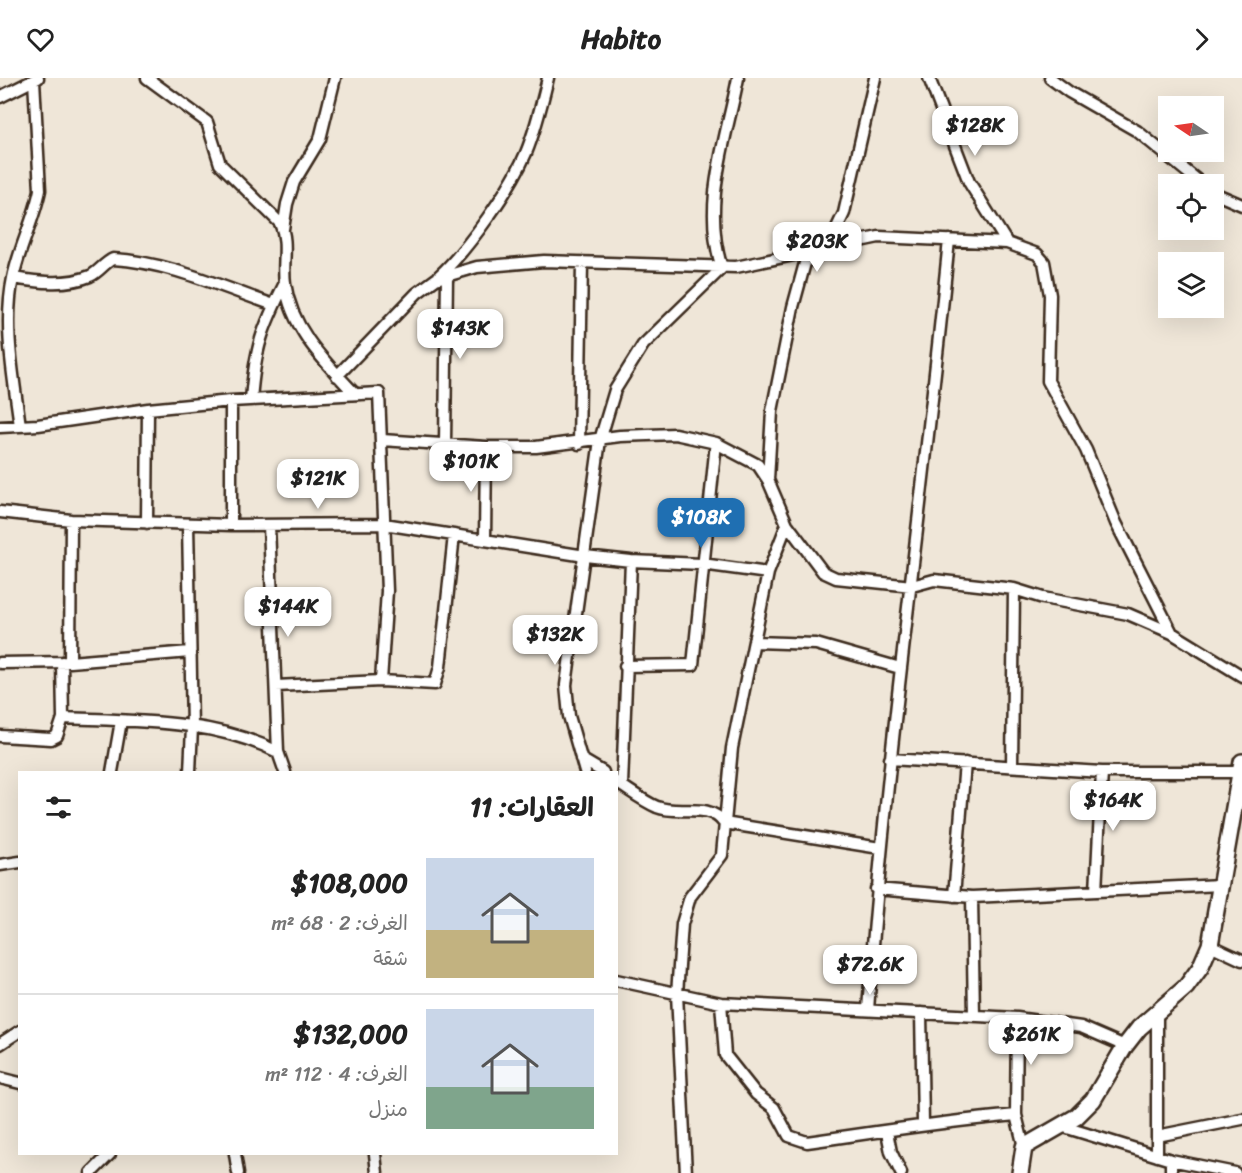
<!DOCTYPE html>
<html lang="ar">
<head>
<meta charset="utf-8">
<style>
  :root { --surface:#fff; --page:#f2f2f2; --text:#222; --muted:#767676; --line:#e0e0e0; --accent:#1f6fb2 }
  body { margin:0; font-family:Sriracha,"Playpen Sans Arabic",sans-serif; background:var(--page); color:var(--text); direction:rtl; height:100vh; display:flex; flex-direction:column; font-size:22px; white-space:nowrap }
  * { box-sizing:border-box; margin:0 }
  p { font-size:20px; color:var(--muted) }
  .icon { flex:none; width:33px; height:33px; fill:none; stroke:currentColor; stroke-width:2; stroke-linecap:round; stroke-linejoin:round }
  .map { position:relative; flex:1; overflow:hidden; direction:ltr }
  .sheet { position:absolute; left:18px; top:693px; width:600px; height:384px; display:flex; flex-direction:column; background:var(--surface); border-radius:0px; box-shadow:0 6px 24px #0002; direction:rtl }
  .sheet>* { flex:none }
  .needle { width:39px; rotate:283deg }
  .controls { position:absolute; left:1158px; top:18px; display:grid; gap:12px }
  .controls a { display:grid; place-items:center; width:66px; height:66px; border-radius:0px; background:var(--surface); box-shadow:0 6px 24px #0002; font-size:30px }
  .price { position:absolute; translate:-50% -51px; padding:0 14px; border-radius:12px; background:#fff; color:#222; font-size:20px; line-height:39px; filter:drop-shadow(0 2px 3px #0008) }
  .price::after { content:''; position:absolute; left:50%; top:36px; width:18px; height:14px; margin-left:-9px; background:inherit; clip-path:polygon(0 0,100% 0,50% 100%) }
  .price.on { background:var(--accent); color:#fff }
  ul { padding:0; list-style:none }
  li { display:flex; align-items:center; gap:18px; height:150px; padding:0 24px }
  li+li { border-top:2px solid var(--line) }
  li span { display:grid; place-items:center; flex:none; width:168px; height:120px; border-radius:0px; color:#555 }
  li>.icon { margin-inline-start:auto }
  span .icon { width:72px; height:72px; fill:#fffc; stroke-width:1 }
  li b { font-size:26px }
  h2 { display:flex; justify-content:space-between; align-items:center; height:72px; padding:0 24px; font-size:26px }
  header { display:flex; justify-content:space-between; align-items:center; height:78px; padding:0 24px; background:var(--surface); font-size:27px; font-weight:800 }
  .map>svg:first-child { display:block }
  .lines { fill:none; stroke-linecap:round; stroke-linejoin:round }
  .street-casing { stroke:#3b2a1e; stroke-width:15 }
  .secondary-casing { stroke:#3b2a1e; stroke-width:20 }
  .street { stroke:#fff; stroke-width:10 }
  .secondary { stroke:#fff; stroke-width:15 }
</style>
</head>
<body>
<header><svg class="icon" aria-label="forward" viewBox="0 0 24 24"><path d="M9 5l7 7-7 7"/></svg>Habito<svg class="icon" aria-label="heart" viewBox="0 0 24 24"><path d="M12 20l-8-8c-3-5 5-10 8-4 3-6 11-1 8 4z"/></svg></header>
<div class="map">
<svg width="1242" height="1095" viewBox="0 0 1242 1095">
  <rect width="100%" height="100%" fill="#efe6d8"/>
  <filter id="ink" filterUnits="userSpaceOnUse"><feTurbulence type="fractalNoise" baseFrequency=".0167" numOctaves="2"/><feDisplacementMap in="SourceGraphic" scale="12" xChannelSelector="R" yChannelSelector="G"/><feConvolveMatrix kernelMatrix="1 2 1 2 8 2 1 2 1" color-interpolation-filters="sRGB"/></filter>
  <g filter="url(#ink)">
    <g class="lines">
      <defs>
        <path id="street" d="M147,0L207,44L220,86L280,145C289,164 282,185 285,205C291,251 325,284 355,316
          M929,0L969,104L1007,165
          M1050,0L1069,14L1137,53L1202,106
          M0,19L38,0
          M1214,115L1242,127
          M283,151L287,126L294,104L320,61L335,0
          M439,198C468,171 510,112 526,75C536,51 542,25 548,0
          M13,200C37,204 66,208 90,198C99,194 104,185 113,181C168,184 222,209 274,227
          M337,298L417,215L436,201L477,189L544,183L736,189L879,159L1007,165L1037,176L1044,184L1050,217L1048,303L1086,372L1116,445L1172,555
          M251,322C255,270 262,251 285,205
          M231,323V447
          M20,348C14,301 3,248 13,200C19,170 34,142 40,112L34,2
          M0,349L38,347L148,331L231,323L379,315L387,513L381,603
          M382,362L486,369H536L620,358L675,356L716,365L758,387L768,402L787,446L823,494L836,500L912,508L934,502L1014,511L1043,520L1128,536L1172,555L1242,598
          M445,366L447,197
          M579,366L582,185
          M768,402L772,333L793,229L808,174L834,156L844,135L875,0
          M0,434L71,442L231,447L384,446L585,478L631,483L702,486L768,495
          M147,445L148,331
          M188,446L192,649L190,694
          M269,447L278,674L285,694
          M485,462L486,369
          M755,564L816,566L900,590
          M70,584L71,442
          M0,585L70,584L190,574
          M625,588L693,587L716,365
          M276,608L381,603L435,606L440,589L454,457
          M63,640C134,643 213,641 278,674
          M0,658L51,661L57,658L63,640L62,584
          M581,681L603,694
          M890,681L1102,694H1242
          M1012,688L1014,511
          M112,694L121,643
          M585,694L569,638L566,607L600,362L615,312L643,267L722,190C701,126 726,63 738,0
          M616,704C629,712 643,723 657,729C680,738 708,723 724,745L880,770
          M622,707L631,483
          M0,787L20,784
          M876,811L972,819L1221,807
          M1096,813L1102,694
          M954,818L965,685
          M972,819L974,938
          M1210,867L1242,882
          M616,902L721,925L1017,940L1081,949L1125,968
          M721,925L725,977L756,1016L774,1030L789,1058L807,1064C877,1054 946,1043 1016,1037
          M868,932C886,675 924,419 949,162
          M1157,934V1078
          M921,935L923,1045
          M1017,940L1016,1037L1024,1069
          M0,966L20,953
          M0,1000L20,1005
          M1061,1048L1171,1082L1235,1095
          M887,1054L891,1074L901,1095
          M1157,1058L1242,1041
          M235,1076L238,1095
          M375,1076L377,1095
          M1171,1082V1095
          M91,1095L110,1076
          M686,1095L677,916L682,846L690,819L722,777L732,670L768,495L787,446"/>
        <path id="secondary" d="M1020,1095L1024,1069L1076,1039L1093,1022L1125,968L1139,950L1186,909L1200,890L1210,867L1242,684"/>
      </defs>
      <use href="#street" class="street-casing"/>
      <use href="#secondary" class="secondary-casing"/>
      <use href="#street" class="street"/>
      <use href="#secondary" class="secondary"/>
    </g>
  </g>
</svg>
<div class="controls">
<a><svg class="needle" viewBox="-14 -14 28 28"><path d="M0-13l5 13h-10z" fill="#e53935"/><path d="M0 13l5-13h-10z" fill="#767676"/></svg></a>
<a><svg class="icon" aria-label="locate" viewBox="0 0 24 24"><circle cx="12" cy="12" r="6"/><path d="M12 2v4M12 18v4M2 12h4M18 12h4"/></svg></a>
<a><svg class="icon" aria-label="layers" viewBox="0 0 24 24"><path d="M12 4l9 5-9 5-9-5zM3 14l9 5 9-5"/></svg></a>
</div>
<b class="price" style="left:975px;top:79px">$128K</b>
<b class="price" style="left:817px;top:195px">$203K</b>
<b class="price" style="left:460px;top:282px">$143K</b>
<b class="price" style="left:471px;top:415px">$101K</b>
<b class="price" style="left:318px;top:432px">$121K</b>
<b class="price on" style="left:701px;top:471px">$108K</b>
<b class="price" style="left:288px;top:560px">$144K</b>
<b class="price" style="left:555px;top:588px">$132K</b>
<b class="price" style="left:1113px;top:754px">$164K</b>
<b class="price" style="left:870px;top:918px">$72.6K</b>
<b class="price" style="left:1031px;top:988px">$261K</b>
<section class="sheet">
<h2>العقارات: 11<svg class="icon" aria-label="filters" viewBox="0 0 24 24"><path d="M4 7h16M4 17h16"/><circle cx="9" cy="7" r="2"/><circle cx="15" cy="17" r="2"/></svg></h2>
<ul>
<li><span style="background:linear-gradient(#c9d6e8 60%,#c2b280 0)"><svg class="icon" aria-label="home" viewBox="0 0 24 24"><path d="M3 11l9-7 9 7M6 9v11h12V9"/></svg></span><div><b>$108,000</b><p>الغرف: 2 · 68 m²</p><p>شقة</p></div></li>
<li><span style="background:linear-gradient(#c9d6e8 65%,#7fa58c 0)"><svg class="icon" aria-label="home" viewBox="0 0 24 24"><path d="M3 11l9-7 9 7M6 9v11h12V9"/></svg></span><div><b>$132,000</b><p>الغرف: 4 · 112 m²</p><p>منزل</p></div></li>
</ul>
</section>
</div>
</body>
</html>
